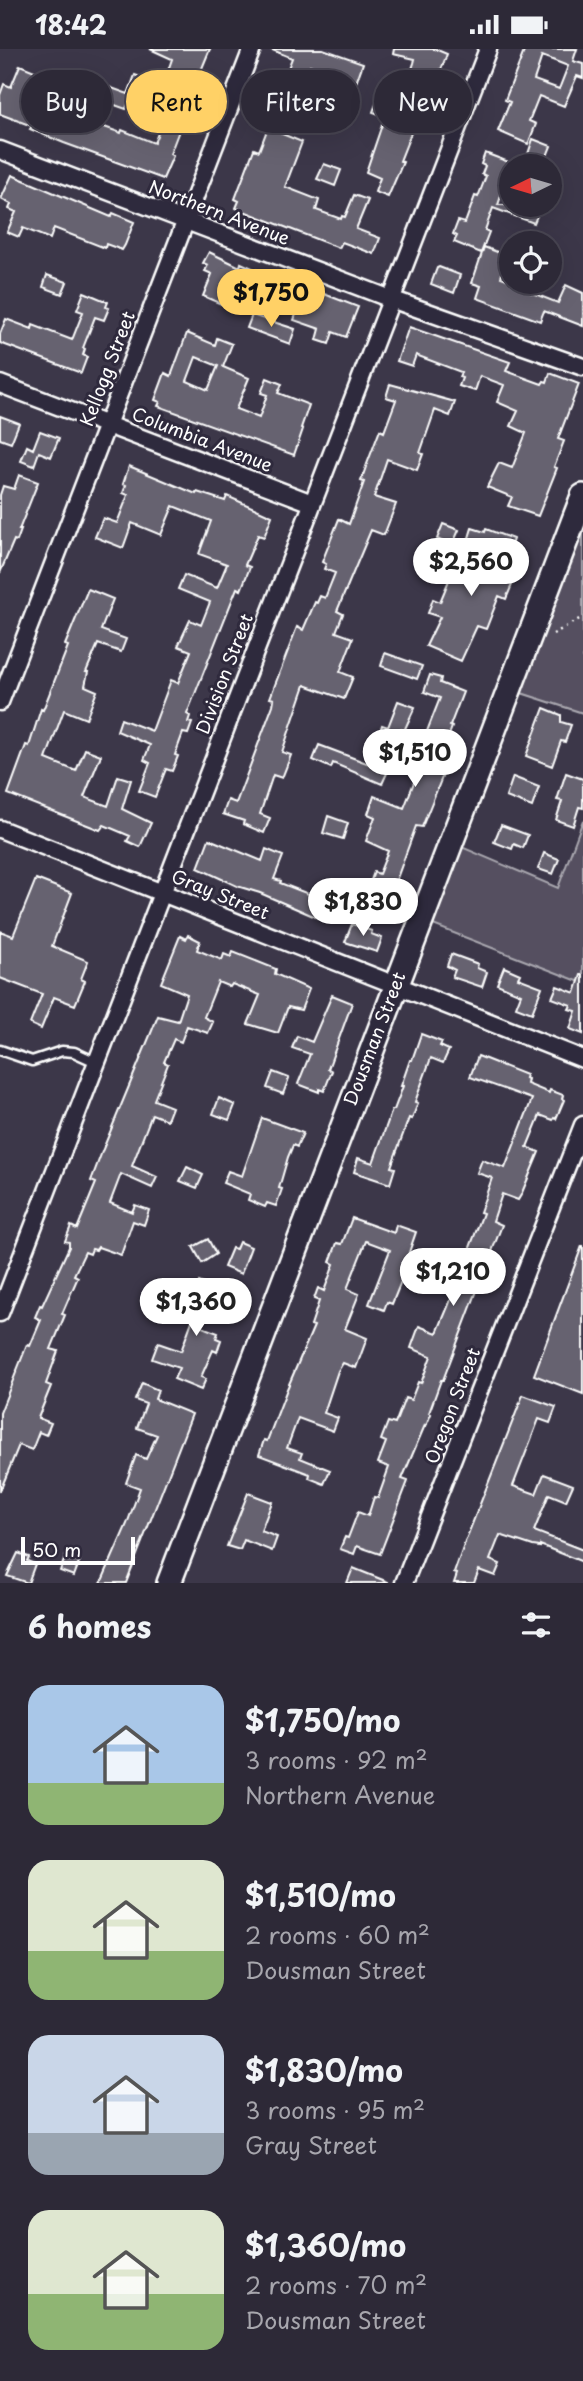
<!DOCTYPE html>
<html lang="en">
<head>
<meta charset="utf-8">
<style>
  :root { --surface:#2d2937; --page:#393542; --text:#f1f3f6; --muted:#a7a6ad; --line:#484552; --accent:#ffd166 }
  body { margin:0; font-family:"Playpen Sans",sans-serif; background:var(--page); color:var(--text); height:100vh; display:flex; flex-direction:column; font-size:26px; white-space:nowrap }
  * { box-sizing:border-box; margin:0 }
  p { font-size:23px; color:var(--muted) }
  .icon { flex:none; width:38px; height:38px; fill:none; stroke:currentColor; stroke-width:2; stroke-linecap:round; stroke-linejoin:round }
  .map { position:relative; height:1534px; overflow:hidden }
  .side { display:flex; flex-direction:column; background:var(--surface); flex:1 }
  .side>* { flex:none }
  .banner { position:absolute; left:21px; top:21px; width:542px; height:63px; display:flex; gap:14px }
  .needle { width:46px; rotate:265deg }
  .tools { position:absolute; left:499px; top:105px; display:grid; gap:14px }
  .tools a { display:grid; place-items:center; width:63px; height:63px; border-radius:50%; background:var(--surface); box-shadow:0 7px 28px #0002,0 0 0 2px var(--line); font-size:35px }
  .scale { position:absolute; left:21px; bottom:18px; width:114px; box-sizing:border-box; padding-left:7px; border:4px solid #fff; border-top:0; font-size:19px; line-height:24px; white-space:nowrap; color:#fff; -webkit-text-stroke:5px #2f2a3d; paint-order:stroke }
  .price { position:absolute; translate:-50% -60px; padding:0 16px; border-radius:24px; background:#fff; color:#222; font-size:23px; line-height:46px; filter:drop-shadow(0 2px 4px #0008) }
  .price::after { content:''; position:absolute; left:50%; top:42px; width:21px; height:16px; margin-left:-10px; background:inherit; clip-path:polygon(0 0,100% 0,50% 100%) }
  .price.on { background:var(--accent); color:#111 }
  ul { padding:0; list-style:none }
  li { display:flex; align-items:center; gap:21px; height:175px; padding:0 28px }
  li span { display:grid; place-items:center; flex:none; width:196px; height:140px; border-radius:21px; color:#555 }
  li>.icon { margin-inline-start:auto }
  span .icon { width:84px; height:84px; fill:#fffc; stroke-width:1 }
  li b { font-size:30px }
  h2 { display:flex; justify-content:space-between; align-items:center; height:84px; padding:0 28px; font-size:30px }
  .tag { padding:0 24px; border-radius:32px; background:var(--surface); box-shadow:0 7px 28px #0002,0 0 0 2px var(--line); font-size:24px; line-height:63px }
  .tag.on { background:var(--accent); color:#111 }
  .status { display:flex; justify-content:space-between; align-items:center; height:49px; padding:0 35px; background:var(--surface); direction:ltr }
  .status svg { height:19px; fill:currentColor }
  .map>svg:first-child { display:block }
  .green { fill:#555060; stroke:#aaa8b0; stroke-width:2 }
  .building { fill:#666270; stroke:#fff; stroke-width:2; fill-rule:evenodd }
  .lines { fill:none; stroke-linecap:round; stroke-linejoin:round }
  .lane-casing { stroke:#fff; stroke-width:13 }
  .street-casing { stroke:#fff; stroke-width:21 }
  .secondary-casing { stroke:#fff; stroke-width:28 }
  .path { stroke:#fff; stroke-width:2.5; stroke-dasharray:2 5; stroke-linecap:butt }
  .lane { stroke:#2f2a3d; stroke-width:8 }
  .street { stroke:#2f2a3d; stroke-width:16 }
  .secondary { stroke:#2f2a3d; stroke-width:23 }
  .labels { text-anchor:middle; stroke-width:6; stroke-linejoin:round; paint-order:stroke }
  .street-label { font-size:18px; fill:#fff; stroke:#2f2a3d }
</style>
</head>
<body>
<div class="status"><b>18:42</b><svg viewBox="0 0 49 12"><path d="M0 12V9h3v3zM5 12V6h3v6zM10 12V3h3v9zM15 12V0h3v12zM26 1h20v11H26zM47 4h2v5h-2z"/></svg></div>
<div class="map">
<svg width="583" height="1534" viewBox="0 0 583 1534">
  <rect width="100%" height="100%" fill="#3c3749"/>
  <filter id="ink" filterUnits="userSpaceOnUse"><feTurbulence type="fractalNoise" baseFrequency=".0143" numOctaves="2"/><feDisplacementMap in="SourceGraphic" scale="14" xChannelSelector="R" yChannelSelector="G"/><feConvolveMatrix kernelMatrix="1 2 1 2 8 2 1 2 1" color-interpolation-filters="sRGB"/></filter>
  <g filter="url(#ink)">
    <path class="green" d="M583,447V664L509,640Z
      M583,771V934L420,871L450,793L558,839Z"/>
    <path class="building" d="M150,0H210L181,70L183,71L170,105L173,107L163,130L64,94L30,80L32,77L0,65V46L4,35L11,38L20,16L37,23L27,49L62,63L64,58L81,65L79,69L121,84L122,81L154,94L164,69L128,55L126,60L81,44L87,30L128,45L135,26L163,36L172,10Z
      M270,0H323L363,14L355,37L338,32L340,27L310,16L300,43L302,44L300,48L332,61L326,76L291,62L282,85L302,93L285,138L319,151L316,161L341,170L342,167L345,168L354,146L368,151L356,180L380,189L374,205L342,193L339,199L236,159L239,152L235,150L254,100L259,102L267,81L264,80L292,9Z
      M394,0H435L447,5L434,39L439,41L434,54L429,52L427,58L422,56L400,112L403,113L388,148L375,143L380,129L366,123L385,67L373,63L382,39L403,46L414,14L415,10L393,5Z
      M525,0H577L573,12L583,15V29L577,27L564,57L539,47L529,72L536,75L528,95L498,82L510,53L505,51ZM542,7L568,17L559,40L534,31Z
      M533,90L551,97L545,112L528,105Z
      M485,104L514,115L511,117L498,156H531L540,159L534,174L493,159L485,181L489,183L481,204L454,193L457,187L453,185L458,172L465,174L475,147L478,148L486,127L482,125L485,117L481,115Z
      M324,115L341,121L335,137L317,130Z
      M12,126L111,168L113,164L134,173L125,196L122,201L106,195L105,199L54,179L50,190L23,179L19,188L7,183L16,163L9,160L11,155L1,150Z
      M484,198L508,207L501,228L529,238L527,242L558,254L566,236L583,244V277L544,262L540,272L477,249L481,237L472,234Z
      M209,203L240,218L241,214L257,221L248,244L235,239L228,258L203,247L212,225L205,222L208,216L203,214Z
      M439,218L460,226L454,244L431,235L437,219Z
      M47,226L67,233L62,245L43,238Z
      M306,238L358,258L346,288L333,283L329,295L317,291L320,280L294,271Z
      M84,243L108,253L106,258L109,259L104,271L95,268L83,299L85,300L83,306L87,308L81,324L0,294V285L6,270L32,280L33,276L72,291L83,263L77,261Z
      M252,266L295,280L290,295L247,279Z
      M409,278L510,313L506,322L542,335L544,332L547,333L550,324L579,335L558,390L564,392L554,418L557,419L538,467L508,457L512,448L487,438L499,414L512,419L526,384L511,377L518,362L497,353L504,336L480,327L475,342L459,337L462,329L459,328L461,323L416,306L412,317L397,312Z
      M187,284L215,296L217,289L232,295L223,318L249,329L236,360L259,369L267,346L261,344L267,329L282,335L278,344L309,356L301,379L303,380L294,406L158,357L160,353L155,351L165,324L171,327ZM196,308L218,317L208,341L187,332Z
      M390,335L455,353L450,367L435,361L420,404L423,405L417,421L387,410L374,448L396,455L384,486L371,481L337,562L343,565L336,583L353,589L340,623L353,628L344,650L305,636L282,703L291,706L282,729L273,726L260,765L270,769L264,784L243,775L244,772L223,765L228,751L236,754L273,656L274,650L270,649L297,578L303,581L315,553L317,554L320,547L325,549L335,524L324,520L326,515L322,513L339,470L349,475L364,433L361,432L367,415L380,381L384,383L396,351L386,348Z
      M0,367L19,374L11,394L0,390Z
      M40,382L59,389L51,408L39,403L34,417L21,412L27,397L33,400Z
      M129,417L196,445L197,443L225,452L227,447L272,467L264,488L258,486L245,516L250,518L241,541L237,539L187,665L190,667L188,673L192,674L188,685L183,684L175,706L178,707L172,722L166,720L155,748L139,742L150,714L144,711L150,696L117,682L121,670L152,682L171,631L178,634L191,602L178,597L190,571L201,576L210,553L178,540L184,526L217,539L227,515L199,505L211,472L173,457L161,486L132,474L123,499L95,488L103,469L117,474L128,446L123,444L126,436L123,435Z
      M19,426L38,433L19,481H21L17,492L14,491L0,524V446L3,437L14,440Z
      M443,475L459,481L452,497L437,490Z
      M472,479L485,483L486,480L513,490L501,526L514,531L506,550L499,547L486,580L477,577L461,612L426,597L440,568L428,564L433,550L440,553L452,524L475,532L479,523L483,524L492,500L468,492Z
      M88,540L113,550L101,581L126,590L121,603L98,595L86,623H88L85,637L97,642L86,670L64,661L46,710L76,722L85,700L101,706L84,748L108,757L118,727L131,731L122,760L151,774L140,798L127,792L130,787L104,776L100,781L8,745L26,696L29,697L41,660L43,661L68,597L65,596Z
      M385,604L422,617L417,630L381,617Z
      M430,626L441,629L440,634L463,643L450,677L452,678L449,686L453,687L447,705L451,706L422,778L416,777L392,843L370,834L374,823L379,825L388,802L366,792L375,768L368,765L374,747L404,759L406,754L421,715L415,713L440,649L424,643Z
      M398,652L415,658L404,682L401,680L394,698L377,692L382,676L388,678Z
      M544,659L561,666V673L571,676L565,693L561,692L552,717L526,707Z
      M319,696L388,722L382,735L333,714L331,719L313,711Z
      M566,724L583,730V759L579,758L573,777L556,771L562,752L557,751Z
      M513,728L539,738L532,758L506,748Z
      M328,767L348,774L343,790L323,784Z
      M501,776L528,786L523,799L514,795L512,800L494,793Z
      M209,790L262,812L266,800L283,807L274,830L281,832L280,834L319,849L318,853L322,854L318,869L260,844L237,837L198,819Z
      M544,804L559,810L553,825L538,820Z
      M36,830L72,844L52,897L88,912L81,930L85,932L75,956L54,948L41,980L30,975L42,945L0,929V882L13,887Z
      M352,875L372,882L371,885L382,889L377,903L345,893Z
      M188,886L200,892L197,901L222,911L224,905L231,908L233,903L276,920L275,925L309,940L301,961L288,958L278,984L248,975L260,946L232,935L230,938L218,933L204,968L213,973L208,984L187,977L181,993L174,990L164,1013L168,1015L154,1051L172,1058L167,1071L152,1065L132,1117L157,1128L152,1139L121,1125L110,1154L132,1163L135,1156L149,1161L144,1176L133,1172L121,1206L98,1198L96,1201L92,1200L90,1205L85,1203L74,1226L78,1228L62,1265L65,1266L51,1300L58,1302L46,1335L51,1337L38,1369L51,1374L46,1386L39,1383L32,1401L19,1396L0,1442V1364L25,1301L27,1296L30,1297L41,1271L35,1268L40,1256L42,1257L69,1198V1193L65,1192L71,1177L77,1180L96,1134L91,1132L103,1100L158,967L178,972L187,945L161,934L180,887L186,890Z
      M451,905L478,915L477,919L487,923L482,938L452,928L455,921L447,917Z
      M504,918L520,925L518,929L542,938L532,964L516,958L521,945L497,935Z
      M581,926H583V985L570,980L576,962L569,960L571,956L552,949L557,937L575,944Z
      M332,946L352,954L328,1020L332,1022L324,1042L319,1040V1043L298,1035L310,1005L292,999L297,987L312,993Z
      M421,985L442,993L440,997L449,1001L443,1014L431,1009L415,1053L418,1054L412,1070L409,1069L391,1118L395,1119L390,1135L354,1123L358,1109L373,1114L392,1061H394L403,1037H401L410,1011H412Z
      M478,1007L526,1026L525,1029L528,1030L527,1035L549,1044L550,1041L563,1046L562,1050L564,1051L556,1070L554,1069L553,1071L540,1066L527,1098L539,1103L521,1146L518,1151L502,1145L493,1172L502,1176L443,1331H441L429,1364L431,1365L426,1377L425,1376L402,1430L408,1432L380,1505L357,1497L354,1505L340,1500L345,1488L348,1489L358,1463L368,1467L374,1448L378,1449L389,1418L378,1414L386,1393L381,1391L388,1373L395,1375L405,1349L411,1351L418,1333L421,1334L431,1307L411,1299L419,1277L437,1284L468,1210L466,1209L483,1164L480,1163L492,1129L477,1124L482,1111L505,1119L532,1050L470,1028Z
      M273,1023L289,1029L283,1045L267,1039Z
      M219,1049L235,1056L229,1071L213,1065Z
      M262,1069L303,1084L297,1098L293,1096L288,1108L279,1139L282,1140L276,1157L267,1154L265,1158L248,1151L250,1145L223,1134L228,1122L242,1127Z
      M187,1118L203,1126L197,1139L180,1132Z
      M352,1169L394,1184L396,1176L416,1183L406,1212L409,1213L392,1255L387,1253L384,1261L369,1255L390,1201L366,1192L347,1240L359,1245L345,1280L367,1289L356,1319L343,1314L338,1322L324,1364L338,1369L333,1382L298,1369L287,1399L302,1404L300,1409L330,1421L324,1435L309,1429L310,1425L259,1406L264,1391L267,1392L287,1340L314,1277L311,1276L319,1252L314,1250L318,1239L324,1242L334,1215L330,1213L337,1194L342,1195Z
      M208,1190L216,1205L202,1214L193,1198Z
      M239,1193L251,1198L241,1225L224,1218L232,1199L236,1200Z
      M582,1197H583V1345L534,1326Z
      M199,1233L237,1249L231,1263L211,1255L202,1278L218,1284L216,1289L221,1291L217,1303L213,1301L201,1328L206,1330L201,1341L174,1330L179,1319L152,1310L158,1294L181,1302L193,1269L187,1267Z
      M142,1334L158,1341L155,1350L192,1365L126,1534H101L127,1475L140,1439L126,1434L136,1406L146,1410L157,1386L137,1379L146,1355L135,1351Z
      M523,1346L556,1358L550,1374L539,1370L513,1437L536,1445L544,1425L573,1436L566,1452L549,1445L534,1482L583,1501V1513L540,1496V1498L533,1497L500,1486L490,1511L500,1515L495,1527L479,1521L474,1534H454L457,1525L454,1524L465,1493Z
      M248,1444L272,1453L261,1482L277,1488L272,1502L244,1491L240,1501L227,1497Z
      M18,1504L29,1508L27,1512L35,1515L28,1534L7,1527Z
      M66,1506L80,1511L74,1527L60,1522Z
      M353,1519L388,1533V1534H347Z"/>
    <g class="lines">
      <defs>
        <path id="lane" d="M0,1001L32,1012L62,1002L74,1003L96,1013"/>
        <path id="street" d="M0,101L391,250L583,318
          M0,335L312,454
          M0,653L252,0
          M0,780L583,1010
          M0,1264L488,0
          M404,1534L583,1076"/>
        <path id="secondary" d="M169,1534L583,447"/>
      </defs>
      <use href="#lane" class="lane-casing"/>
      <use href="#street" class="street-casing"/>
      <use href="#secondary" class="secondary-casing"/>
      <path class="path" d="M553,585L583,568"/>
      <use href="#lane" class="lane"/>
      <use href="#street" class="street"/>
      <use href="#secondary" class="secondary"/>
    </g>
  </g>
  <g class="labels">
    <g class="street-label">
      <text transform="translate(219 164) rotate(21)" y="6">Northern Avenue</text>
      <text transform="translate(108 320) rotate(-69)" y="6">Kellogg Street</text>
      <text transform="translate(202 391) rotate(21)" y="6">Columbia Avenue</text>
      <text transform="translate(225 625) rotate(-69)" y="6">Division Street</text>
      <text transform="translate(220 846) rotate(22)" y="6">Gray Street</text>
      <text transform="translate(375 990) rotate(-69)" y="6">Dousman Street</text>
      <text transform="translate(453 1357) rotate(-69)" y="6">Oregon Street</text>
    </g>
  </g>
</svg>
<div class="tools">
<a><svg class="needle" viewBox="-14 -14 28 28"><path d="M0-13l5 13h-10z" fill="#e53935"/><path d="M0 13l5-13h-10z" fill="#a7a6ad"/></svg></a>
<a><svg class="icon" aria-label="locate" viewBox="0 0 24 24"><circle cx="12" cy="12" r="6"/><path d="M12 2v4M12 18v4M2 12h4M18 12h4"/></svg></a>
</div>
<div class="scale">50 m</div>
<b class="price on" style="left:271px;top:280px">$1,750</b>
<b class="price" style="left:471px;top:549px">$2,560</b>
<b class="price" style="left:415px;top:740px">$1,510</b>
<b class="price" style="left:363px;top:889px">$1,830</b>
<b class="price" style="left:453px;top:1259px">$1,210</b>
<b class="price" style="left:196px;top:1289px">$1,360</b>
<div class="banner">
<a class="tag">Buy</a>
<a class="tag on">Rent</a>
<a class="tag">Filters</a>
<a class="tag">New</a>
</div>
</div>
<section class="side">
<h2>6 homes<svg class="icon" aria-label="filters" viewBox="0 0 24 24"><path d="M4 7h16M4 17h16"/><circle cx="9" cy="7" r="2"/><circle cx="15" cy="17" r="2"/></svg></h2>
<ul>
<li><span style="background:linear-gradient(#a9c7e8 70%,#8fb573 0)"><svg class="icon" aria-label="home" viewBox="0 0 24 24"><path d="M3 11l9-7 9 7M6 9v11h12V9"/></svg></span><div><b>$1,750/mo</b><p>3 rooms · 92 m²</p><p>Northern Avenue</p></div></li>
<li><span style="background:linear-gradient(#dfe7d0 65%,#8fb573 0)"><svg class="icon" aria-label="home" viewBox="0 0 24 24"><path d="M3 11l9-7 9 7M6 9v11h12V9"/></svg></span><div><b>$1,510/mo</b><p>2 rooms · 60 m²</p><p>Dousman Street</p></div></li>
<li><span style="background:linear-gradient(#c9d6e8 70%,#9aa5b1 0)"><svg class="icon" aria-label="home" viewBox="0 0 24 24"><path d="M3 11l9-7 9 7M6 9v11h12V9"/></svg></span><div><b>$1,830/mo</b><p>3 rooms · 95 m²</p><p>Gray Street</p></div></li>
<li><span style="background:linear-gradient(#dfe7d0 60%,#8fb573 0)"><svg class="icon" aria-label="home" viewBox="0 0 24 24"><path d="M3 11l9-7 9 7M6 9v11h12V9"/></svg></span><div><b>$1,360/mo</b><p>2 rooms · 70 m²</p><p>Dousman Street</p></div></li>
</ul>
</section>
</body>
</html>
